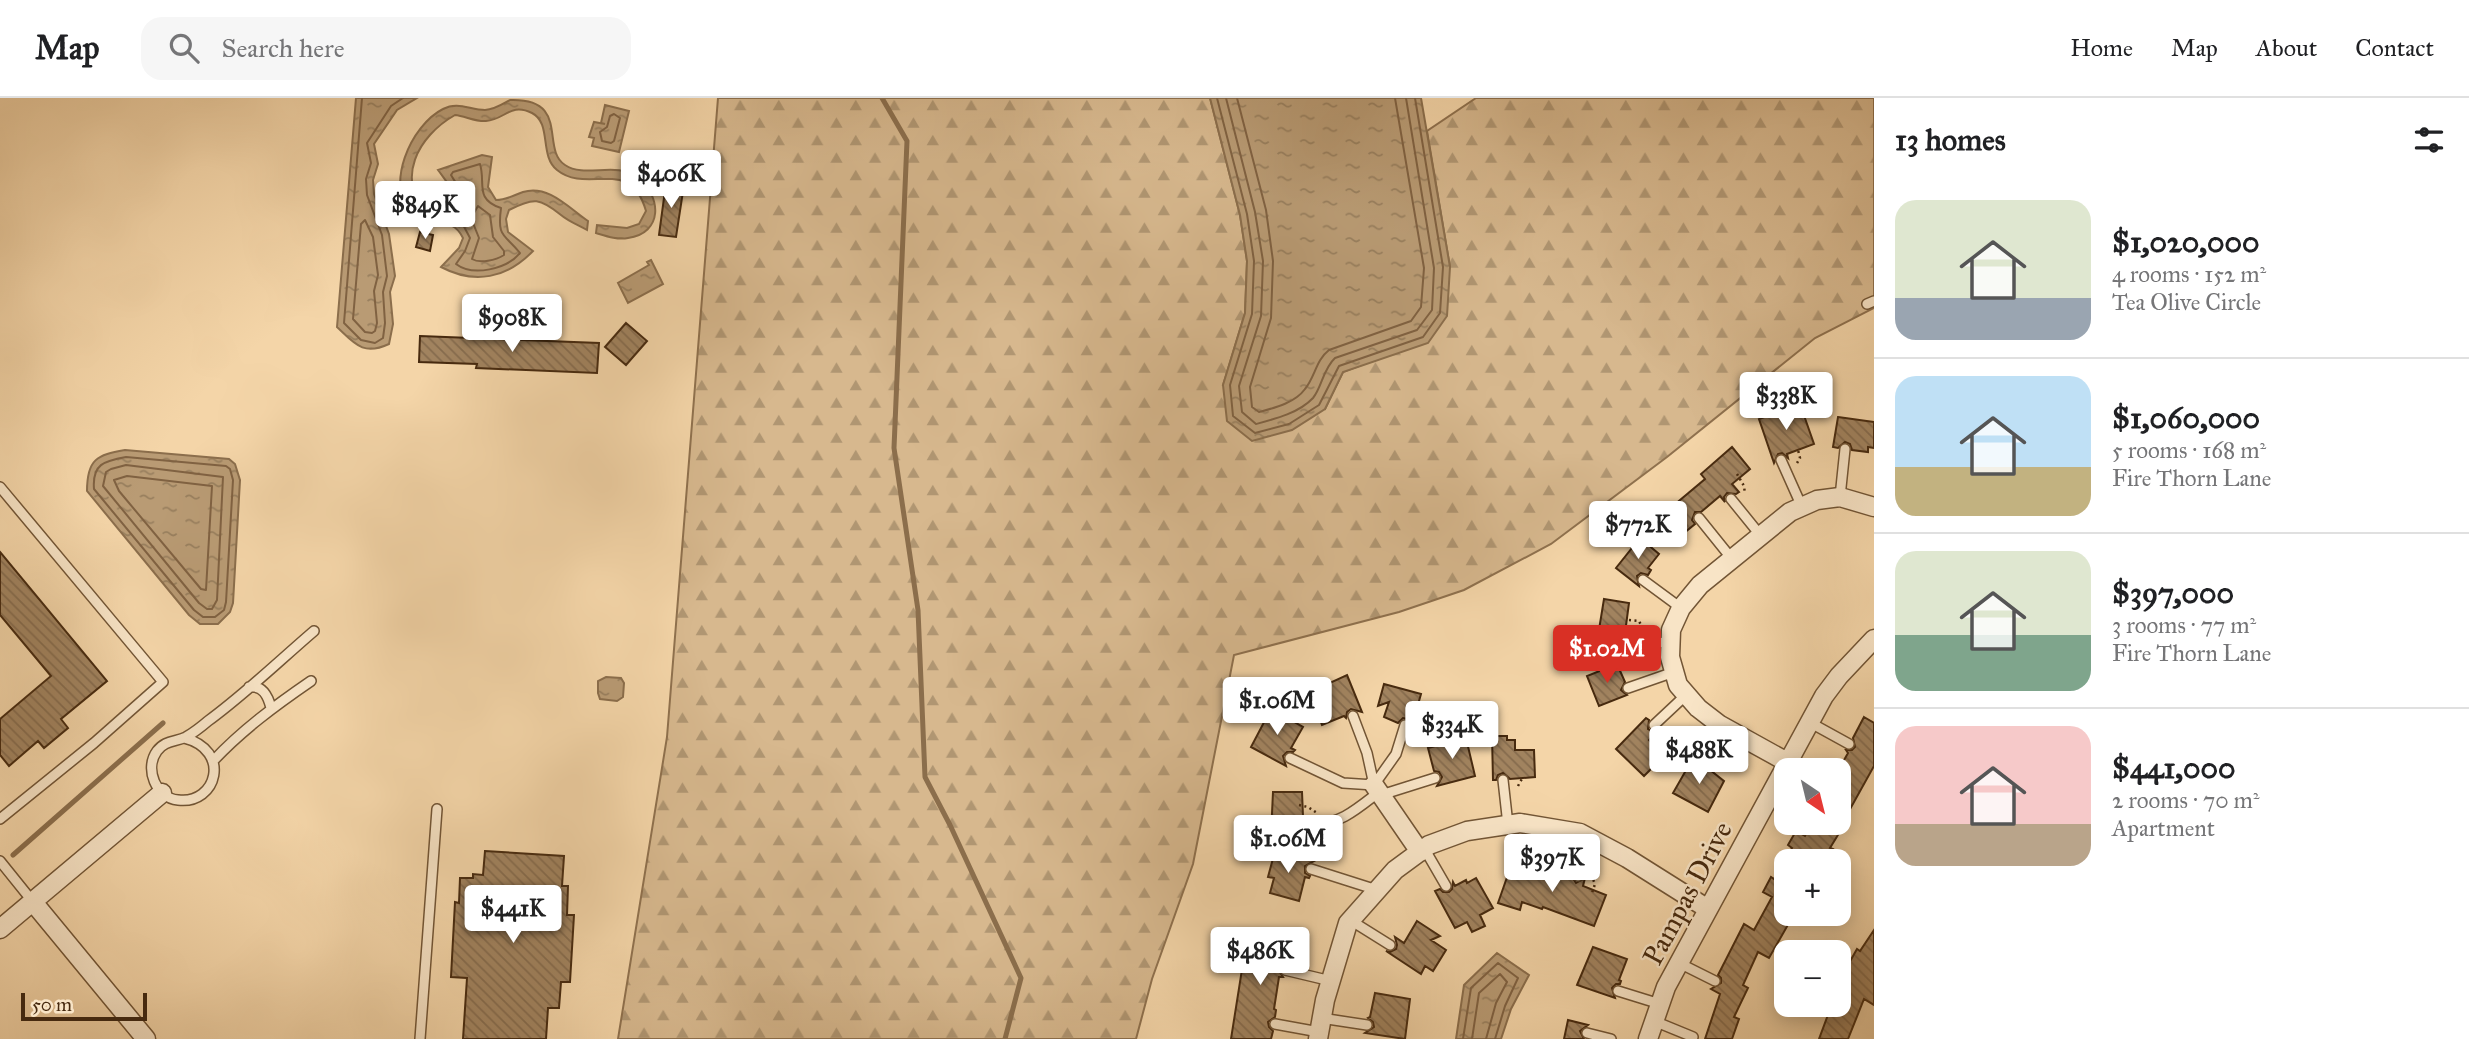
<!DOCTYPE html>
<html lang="en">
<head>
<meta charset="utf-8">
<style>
  :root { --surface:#fff; --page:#f6f6f6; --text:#202124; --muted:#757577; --line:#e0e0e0; --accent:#d93025 }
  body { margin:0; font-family:"IM FELL Great Primer",serif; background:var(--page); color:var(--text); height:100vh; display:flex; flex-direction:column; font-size:26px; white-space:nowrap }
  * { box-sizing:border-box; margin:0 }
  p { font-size:23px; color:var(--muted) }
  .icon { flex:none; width:38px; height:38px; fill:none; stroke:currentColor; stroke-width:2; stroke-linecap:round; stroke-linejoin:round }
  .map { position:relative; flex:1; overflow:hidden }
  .sheet { display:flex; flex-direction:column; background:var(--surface); width:595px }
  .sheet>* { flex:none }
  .needle { width:46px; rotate:145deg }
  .fabs { position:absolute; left:1774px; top:660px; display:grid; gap:14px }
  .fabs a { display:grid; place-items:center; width:77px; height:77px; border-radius:14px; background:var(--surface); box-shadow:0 4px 18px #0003; font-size:35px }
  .scale { position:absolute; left:21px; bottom:18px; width:126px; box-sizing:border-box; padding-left:7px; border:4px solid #472a0f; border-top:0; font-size:19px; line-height:24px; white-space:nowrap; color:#472a0f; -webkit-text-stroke:5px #f8e4c6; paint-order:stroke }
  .price { position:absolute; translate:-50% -60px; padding:0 16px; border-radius:7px; background:#fff; color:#222; font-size:23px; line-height:46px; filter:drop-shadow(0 2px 4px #0008) }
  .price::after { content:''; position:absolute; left:50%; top:42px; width:21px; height:16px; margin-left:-10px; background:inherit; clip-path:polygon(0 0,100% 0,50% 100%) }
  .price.selected { background:var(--accent); color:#fff }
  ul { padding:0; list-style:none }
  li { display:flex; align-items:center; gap:21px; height:175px; padding:0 21px }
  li+li { border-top:2px solid var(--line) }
  li span { display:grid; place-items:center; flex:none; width:196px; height:140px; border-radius:21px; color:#555 }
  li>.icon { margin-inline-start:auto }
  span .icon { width:84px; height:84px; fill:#fffc; stroke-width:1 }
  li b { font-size:30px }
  h2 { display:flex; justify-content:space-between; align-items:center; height:84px; padding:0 21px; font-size:30px }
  header { display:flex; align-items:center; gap:42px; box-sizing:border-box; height:98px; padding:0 35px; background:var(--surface); border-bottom:2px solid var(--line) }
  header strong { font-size:33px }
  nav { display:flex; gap:38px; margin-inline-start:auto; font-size:24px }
  .search { width:490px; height:63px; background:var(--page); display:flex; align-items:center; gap:18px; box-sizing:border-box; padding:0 24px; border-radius:21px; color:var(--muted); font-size:26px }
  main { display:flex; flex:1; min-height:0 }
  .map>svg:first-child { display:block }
  .forest { fill:url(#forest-firs); stroke:#8f714e; stroke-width:2 }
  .water { fill:url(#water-ripples); stroke:#8b6e4c; stroke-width:2 }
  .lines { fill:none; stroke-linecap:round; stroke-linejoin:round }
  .shore { stroke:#806242; stroke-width:2 }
  .stream { stroke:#8b6e4c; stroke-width:5 }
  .building { fill:url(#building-back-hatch); stroke:#472a0f; stroke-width:2 }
  .lane-casing { stroke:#725535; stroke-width:12 }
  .street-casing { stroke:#725535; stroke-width:21 }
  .path { stroke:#472a0f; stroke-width:2.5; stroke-dasharray:2 3.5; stroke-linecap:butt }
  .lane { stroke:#f8e4c6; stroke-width:9 }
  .street { stroke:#f8e4c6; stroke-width:18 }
  .labels { text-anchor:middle; stroke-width:5; stroke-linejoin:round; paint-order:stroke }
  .street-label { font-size:28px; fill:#472a0f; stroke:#f8e4c6 }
</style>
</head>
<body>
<header>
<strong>Map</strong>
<div class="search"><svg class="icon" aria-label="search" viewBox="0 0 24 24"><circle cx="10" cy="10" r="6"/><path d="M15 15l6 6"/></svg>Search here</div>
<nav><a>Home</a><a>Map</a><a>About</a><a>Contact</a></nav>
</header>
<main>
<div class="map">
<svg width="1874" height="941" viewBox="0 0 1874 941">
  <defs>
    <pattern id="forest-firs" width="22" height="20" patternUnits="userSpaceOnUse" patternTransform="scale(1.75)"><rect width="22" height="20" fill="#d7b88e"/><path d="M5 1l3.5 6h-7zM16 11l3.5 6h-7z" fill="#b09672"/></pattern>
    <pattern id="water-ripples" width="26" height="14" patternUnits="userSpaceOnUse" patternTransform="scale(1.75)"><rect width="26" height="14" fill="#b99b74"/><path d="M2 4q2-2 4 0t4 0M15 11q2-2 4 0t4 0" fill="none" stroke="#987f5e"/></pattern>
    <pattern id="building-back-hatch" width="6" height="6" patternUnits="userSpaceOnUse" patternTransform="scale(1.75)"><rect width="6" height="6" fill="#a1835f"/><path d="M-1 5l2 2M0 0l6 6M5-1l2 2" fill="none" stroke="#856b4d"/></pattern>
  </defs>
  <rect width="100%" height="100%" fill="#f4d5a8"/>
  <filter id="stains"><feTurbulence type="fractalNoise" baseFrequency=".00286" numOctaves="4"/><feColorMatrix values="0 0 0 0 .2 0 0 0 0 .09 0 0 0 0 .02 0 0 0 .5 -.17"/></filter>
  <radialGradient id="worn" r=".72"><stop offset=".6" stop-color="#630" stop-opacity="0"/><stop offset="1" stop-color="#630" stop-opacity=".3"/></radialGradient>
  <path class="forest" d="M718,0H1210L1240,117L1247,163L1245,215L1223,287L1325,311L1343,274L1375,262L1450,169L1427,33L1476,0H1874V210L1815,240L1667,359L1551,446L1464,492L1399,514L1234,557L1193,766L1152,881L1136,941H618L667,639Z"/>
  <path class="water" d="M356,0H417L397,12L374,46L378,66L373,82L374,96L389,136L395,178L390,194L393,226L389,246C363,258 355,246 337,229Z
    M1210,0H1421L1450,169L1447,218L1428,245L1343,274L1325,311L1292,332L1252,343L1227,323L1223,287L1245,215L1247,163L1240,117Z
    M510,2C571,0 540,51 565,67C586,81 616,62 638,80C662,99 663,135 628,140C617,142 606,138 596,135L597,127L627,130L639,126L646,113C630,57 588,97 557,72C539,58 552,25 532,15C510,4 505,22 486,23C476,24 465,18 455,17C418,38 394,82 429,116C480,125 454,94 438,72L482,57L492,59L488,89L496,102C507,102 514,97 523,94C548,86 569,110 588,123L587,132C578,127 568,123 561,117C540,100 534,99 509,112L506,121L508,134L533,153C507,180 475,187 441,169L459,150L463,140C450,114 433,136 413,118C383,89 411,27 443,11C458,3 470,12 485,12C493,12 503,6 510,2Z
    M605,7L629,13L619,54L592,48L594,40L589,39L594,24L605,26L601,25Z
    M651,162L663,186L628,205L618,185L649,167L647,164Z
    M125,352L229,361L235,366L240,382L233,505L230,514L218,526H200L189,517L87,393C87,361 97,357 125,352Z
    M606,579L621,580L624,585L623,599L617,603L600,601L598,595V583Z
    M1497,855L1529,877L1511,911L1501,941H1456L1464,887Z"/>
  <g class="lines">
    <path class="shore" d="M362,0L344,225L361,242L375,245L383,240L385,225L383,194L387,178L382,137L367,97L366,81L371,65L367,45L391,8L403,0
      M1217,0L1247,116L1254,163L1252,216L1230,287L1233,318L1255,335L1289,326L1319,307L1339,268L1423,239L1440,215L1443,169L1415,0
      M1226,0L1255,114L1263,163L1261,218L1239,288L1242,314L1256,326C1275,321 1299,315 1313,300C1322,289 1323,271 1335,260L1417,232L1432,212L1434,170L1406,0
      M1237,0L1266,112L1273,163L1271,220L1250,289L1252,309L1259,314C1274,310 1295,305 1305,291C1315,279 1316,262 1329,252L1411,223L1421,209L1424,170L1395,0
      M614,16L620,20L614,43L611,45L602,43L600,34L607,29L610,18Z
      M480,66C486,85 474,101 501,110C497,140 504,135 520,155C507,171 473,179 456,166L465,153L470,140L460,121C473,100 461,95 451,77L453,74Z
      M478,108L490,117L493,139L504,153V157C496,162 480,166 472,161L479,140L471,120Z
      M365,122L373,139L378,177L374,193L377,225L375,233L372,235L365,234L353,221L361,126Z
      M126,359L226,368L230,371L233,382L226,504L224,512L215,519H203L194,512L94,391C92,366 104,363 126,359Z
      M126,367L223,379L217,502L212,511H207L199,505L103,388L106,374L111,371Z
      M127,378L212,388L206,492L201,491L119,393L114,382Z
      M1463,941L1471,890L1498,865L1518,880L1505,908L1495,941
      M1472,941L1479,895L1500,876L1507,884L1496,905L1486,941"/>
    <path class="stream" d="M882,0L907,43L894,350L918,512L925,679L950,727L1021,880L1005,941
      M13,757L163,625"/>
  </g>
  <path class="building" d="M659,65L666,78L646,86L640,74Z
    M666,85L684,87L676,139L659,137Z
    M420,134L433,137L430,153L416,149Z
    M626,225L647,243L626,267L605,249Z
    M420,238L599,245L597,275L476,270L477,266L419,264Z
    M1800,306L1814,346L1787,356L1788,360L1782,355L1778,356L1774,365L1759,321Z
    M1838,319L1874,324V350L1868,349V354L1852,352L1850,346L1845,344L1838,350L1833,349Z
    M1732,349L1750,371L1732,386L1739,394L1736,396L1727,395L1724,399L1725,404L1720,398L1701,414H1695L1692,422L1695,426L1679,439L1661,418L1705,381L1701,376Z
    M1640,440L1659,456L1648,470L1651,472L1648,477L1641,475L1637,478L1639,488L1616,470Z
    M0,454L107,583L61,621L68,630L44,650L38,643L9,668L0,657V621L51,578L0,517Z
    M1604,501L1629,505L1625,535L1616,539L1617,547L1597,544Z
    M1617,566L1625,584L1621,592L1627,597L1599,608L1587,578Z
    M1347,577L1362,614L1351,611L1347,614L1346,620L1344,618L1322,627L1310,594Z
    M1384,586L1421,596L1412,628L1408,621L1403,620L1398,625L1384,619L1389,604L1378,608Z
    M1271,611L1303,629L1291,650L1295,652L1293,654H1287L1283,658L1286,668L1251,649Z
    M1864,619L1874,625V668L1839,731L1841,732L1830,750L1833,751L1826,763H1787V824L1789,825L1769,860L1758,854L1743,887L1748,890L1734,919L1739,921L1732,941H1705L1720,896L1711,891L1721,885V880L1718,877L1744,826L1754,832L1772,799L1763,794L1771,779L1774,781L1792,750L1788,747L1796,733L1805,738L1813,724H1839V671L1848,655L1846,652H1852L1855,649L1853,640Z
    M1646,620L1649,622L1648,631L1653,634L1658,633L1649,642L1664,658L1644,678L1616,651Z
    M1492,638H1507V642H1515V652H1534L1535,679L1510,681L1503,675L1498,677L1496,682H1493Z
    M1466,640L1475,678L1437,688L1442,679L1439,674L1434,673L1428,650Z
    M1693,660L1696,669L1700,671L1705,668L1724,683L1708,714L1673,695Z
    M1273,694H1302L1303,718H1311V722L1306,724L1304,731L1312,736L1271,737Z
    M485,753L564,758L562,788H568L567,817H574L570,884H561L559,910H548L546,941H463L467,880L451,879L455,804L459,805L460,780H473V776L483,777Z
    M1275,753L1314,763L1305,768V775L1310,778L1309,780L1305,779L1299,803L1270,795L1274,780L1268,779Z
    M1512,765L1536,773L1538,768L1541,769L1543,775L1547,778L1555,773L1568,778L1570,775L1576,785L1585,780L1583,788L1606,797L1594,828L1543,809L1542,811L1522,804L1520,812L1498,805Z
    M1476,780L1493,810L1480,817L1485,828L1472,834L1467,824L1455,830L1435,793L1440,791L1443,794H1449L1452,791L1453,784L1455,788L1466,782L1467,785Z
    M1417,823L1440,838L1431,842L1446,852L1433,873L1425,868L1421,876L1386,853L1390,854L1396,851L1397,847L1395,839L1404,845Z
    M1265,832L1291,838L1285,863L1287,865L1280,867L1278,871L1283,879H1279L1274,911L1276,912L1275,919L1268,924L1269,929L1273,933L1271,941H1231L1246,846L1260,850Z
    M1874,832V907L1864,901L1848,941H1819L1832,906H1839V883L1857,851L1860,853Z
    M1593,849L1627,861L1619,882L1621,883L1620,886H1616L1612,890L1615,900L1577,887Z
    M1375,895L1410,901L1405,941L1365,935L1374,929L1373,924L1368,920L1370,919Z
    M1568,922L1588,927L1580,933L1584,941H1564Z"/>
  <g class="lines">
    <defs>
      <path id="lane" d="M1867,206L1874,203
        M1781,362L1802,409
        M0,389L163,584L94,645L0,721
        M1840,399L1845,351
        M1731,401L1761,438
        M1699,420L1732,461
        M1643,482L1681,510
        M1622,542L1670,545
        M249,589C263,587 268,598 271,610
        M1628,590L1674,574
        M1353,618L1367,655L1374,687
        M1809,624L1849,646
        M1654,627L1686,597
        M184,640C232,652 217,707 178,702C156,700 144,671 157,653C165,642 176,644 186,639C193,635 201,629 208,623C245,596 279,563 314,533
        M1290,660L1343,685L1374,687
        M213,663C242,632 276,607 311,583
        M1700,664L1723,628
        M1503,682L1508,727
        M1374,687L1396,656L1405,627
        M1381,697L1435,680
        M1311,729C1344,723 1353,714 1379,694
        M1424,750L1446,788
        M0,763L33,804
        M1311,771L1377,792
        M1548,771L1560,731
        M1578,778L1593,742
        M1350,822L1390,847
        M1679,865L1715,883
        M1285,872L1331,883
        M1618,893L1660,906
        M1321,920L1367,927
        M1654,923L1693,939
        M1275,926L1319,934
        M1587,935L1611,941
        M420,941L437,711"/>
      <path id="street" d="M1787,664L1720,627L1698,610L1678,587L1670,559L1671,532L1681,510L1700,487L1790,414L1817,402L1840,399L1874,409
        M1374,687L1420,754
        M33,804L146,941
        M0,831L162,695
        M1318,941L1325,902L1348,825L1395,772L1429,747L1467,733L1520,725L1580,735L1627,760L1708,811
        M1648,941L1666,889L1824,598L1839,578L1874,541"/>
    </defs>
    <use href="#lane" class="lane-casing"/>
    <use href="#street" class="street-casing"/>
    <path class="path" d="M1797,365L1800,360L1798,352
      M1737,376L1744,388L1745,396
      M1629,522L1639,523L1642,529
      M1656,650L1664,643L1666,636
      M1518,688L1523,679
      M1299,707L1308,709L1317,715
      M1591,777L1595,786L1592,795"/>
    <use href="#lane" class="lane"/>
    <use href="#street" class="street"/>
  </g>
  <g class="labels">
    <g class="street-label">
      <text transform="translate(1687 795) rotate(-62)" y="10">Pampas Drive</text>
    </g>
  </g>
  <rect width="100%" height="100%" filter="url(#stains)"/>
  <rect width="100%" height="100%" fill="url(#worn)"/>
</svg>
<div class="fabs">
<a><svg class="needle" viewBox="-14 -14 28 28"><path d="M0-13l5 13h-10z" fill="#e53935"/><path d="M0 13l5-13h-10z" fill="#757577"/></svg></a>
<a>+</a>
<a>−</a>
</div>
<div class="scale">50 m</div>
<b class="price" style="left:671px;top:112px">$406K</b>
<b class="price" style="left:425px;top:143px">$849K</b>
<b class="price" style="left:512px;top:256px">$908K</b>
<b class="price" style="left:1786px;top:334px">$338K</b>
<b class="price" style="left:1638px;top:463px">$772K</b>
<b class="price selected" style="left:1607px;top:587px">$1.02M</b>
<b class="price" style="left:1277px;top:639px">$1.06M</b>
<b class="price" style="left:1452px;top:663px">$334K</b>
<b class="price" style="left:1699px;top:688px">$488K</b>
<b class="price" style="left:1288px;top:777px">$1.06M</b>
<b class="price" style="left:1552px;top:796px">$397K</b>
<b class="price" style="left:513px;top:847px">$441K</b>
<b class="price" style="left:1260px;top:889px">$486K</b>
</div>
<section class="sheet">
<h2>13 homes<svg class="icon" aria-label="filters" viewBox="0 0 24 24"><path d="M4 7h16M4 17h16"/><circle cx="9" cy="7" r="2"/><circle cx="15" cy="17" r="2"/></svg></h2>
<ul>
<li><span style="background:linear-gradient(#dfe7d0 70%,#9aa5b1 0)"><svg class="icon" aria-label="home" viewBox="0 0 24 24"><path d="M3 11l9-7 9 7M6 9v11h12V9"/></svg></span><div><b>$1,020,000</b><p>4 rooms · 152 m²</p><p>Tea Olive Circle</p></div></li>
<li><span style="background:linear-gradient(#bfe0f5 65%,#c2b280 0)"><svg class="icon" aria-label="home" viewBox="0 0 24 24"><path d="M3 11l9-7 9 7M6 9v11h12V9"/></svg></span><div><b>$1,060,000</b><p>5 rooms · 168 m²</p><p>Fire Thorn Lane</p></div></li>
<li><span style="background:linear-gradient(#dfe7d0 60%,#7fa58c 0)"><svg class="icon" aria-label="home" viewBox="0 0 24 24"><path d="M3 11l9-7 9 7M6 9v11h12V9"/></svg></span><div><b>$397,000</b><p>3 rooms · 77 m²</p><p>Fire Thorn Lane</p></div></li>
<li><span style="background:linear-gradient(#f6c9c9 70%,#b9a48a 0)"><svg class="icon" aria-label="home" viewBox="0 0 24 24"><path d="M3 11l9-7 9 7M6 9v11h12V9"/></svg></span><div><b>$441,000</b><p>2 rooms · 70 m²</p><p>Apartment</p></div></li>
</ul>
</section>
</main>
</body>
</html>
